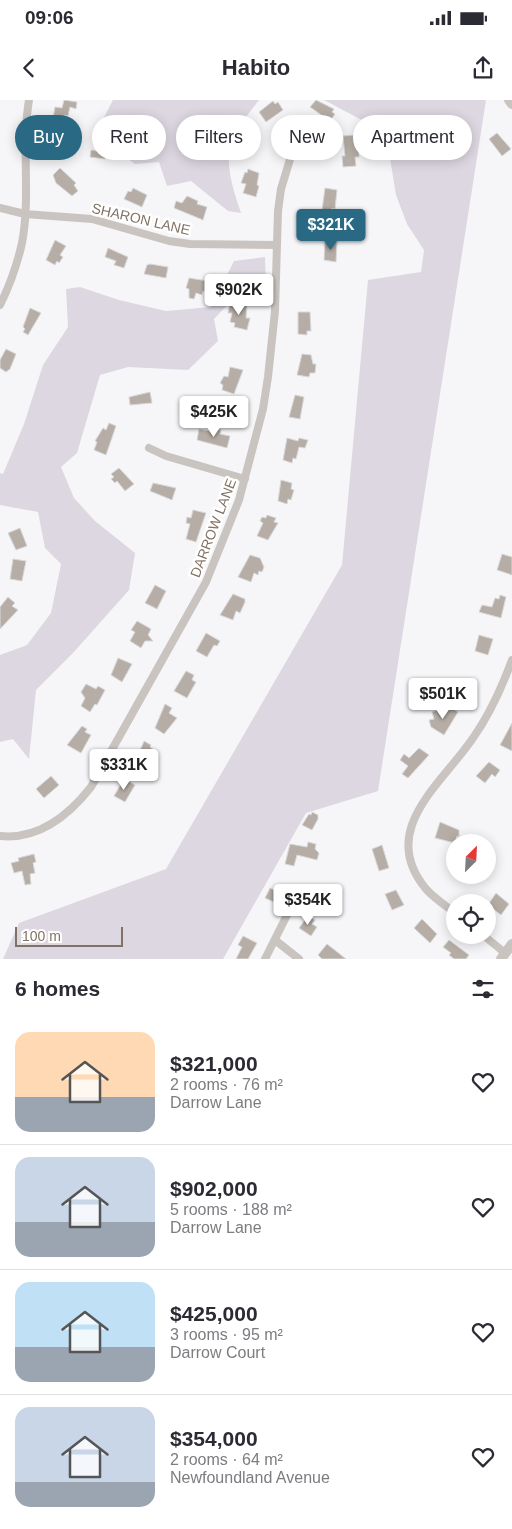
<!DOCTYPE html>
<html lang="en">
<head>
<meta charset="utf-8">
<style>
  :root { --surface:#fff; --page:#f7f7f7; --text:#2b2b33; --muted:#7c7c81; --line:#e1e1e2; --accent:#296984 }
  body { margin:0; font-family:Arial,sans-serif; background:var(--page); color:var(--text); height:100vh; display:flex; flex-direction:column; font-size:19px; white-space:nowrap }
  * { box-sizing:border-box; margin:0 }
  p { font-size:16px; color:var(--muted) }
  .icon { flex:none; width:28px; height:28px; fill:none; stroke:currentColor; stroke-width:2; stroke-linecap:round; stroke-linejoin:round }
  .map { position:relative; height:859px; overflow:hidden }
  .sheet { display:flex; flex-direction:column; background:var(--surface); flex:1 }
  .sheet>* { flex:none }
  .guide { position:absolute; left:15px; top:15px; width:482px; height:45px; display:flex; gap:10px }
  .needle { width:32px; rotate:24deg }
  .controls { position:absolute; left:446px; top:734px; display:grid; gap:10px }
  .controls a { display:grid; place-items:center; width:50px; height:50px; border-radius:50%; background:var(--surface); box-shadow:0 2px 12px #0003; font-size:25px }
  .scale { position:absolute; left:15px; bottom:12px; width:108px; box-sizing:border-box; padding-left:5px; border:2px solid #827263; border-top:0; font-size:14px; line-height:18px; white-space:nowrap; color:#827263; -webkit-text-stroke:4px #fff; paint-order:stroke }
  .price { position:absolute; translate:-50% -42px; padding:0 11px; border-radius:5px; background:#fff; color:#222; font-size:16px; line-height:32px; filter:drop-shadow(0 1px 2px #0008) }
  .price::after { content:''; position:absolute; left:50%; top:30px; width:15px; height:11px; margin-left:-8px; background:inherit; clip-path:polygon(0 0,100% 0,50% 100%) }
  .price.on { background:var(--accent); color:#fff }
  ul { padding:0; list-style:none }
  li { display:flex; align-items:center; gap:15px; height:125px; padding:0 15px }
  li+li { border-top:1px solid var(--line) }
  li span { display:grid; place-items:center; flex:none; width:140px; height:100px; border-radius:15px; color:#555 }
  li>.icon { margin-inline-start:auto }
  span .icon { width:60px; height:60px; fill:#fffc; stroke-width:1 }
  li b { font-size:21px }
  h2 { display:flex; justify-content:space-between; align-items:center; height:60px; padding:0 15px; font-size:21px }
  .tag { padding:0 18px; border-radius:22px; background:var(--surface); box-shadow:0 2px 12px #0003; font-size:18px; line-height:45px }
  .tag.on { background:var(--accent); color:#fff }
  .status { display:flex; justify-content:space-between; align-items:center; height:35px; padding:0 25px; background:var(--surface); direction:ltr }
  .status svg { height:14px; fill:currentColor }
  header { display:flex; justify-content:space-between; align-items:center; height:65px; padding:0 15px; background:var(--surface); font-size:22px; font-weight:600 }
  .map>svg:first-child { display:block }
  .green { fill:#ddd7e1 }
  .building { fill:#b6aea6; stroke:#d9d9db }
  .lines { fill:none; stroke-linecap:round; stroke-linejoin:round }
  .minor { stroke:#c9c4c0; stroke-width:8 }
  .tertiary { stroke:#c9c4c0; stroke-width:10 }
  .labels { text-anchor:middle; stroke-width:5; stroke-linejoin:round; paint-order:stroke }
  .street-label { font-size:14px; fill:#827263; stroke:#fff }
</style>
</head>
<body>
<div class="status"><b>09:06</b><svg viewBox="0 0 49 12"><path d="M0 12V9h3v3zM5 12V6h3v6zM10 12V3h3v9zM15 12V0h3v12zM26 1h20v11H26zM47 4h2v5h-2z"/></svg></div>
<header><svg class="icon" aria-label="back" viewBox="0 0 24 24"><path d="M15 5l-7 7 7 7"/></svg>Habito<svg class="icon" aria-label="share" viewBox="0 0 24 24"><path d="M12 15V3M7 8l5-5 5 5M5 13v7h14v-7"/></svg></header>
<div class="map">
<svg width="512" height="859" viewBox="0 0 512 859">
  <rect width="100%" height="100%" fill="#f6f6f9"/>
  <path class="green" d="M113,0H259C251,11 242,21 236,32C221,56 233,89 241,113L228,111L191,81L167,86L159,62L135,64L114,49L101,23Z
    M324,0H486L378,691L306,713L223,859H3L19,823L166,769L342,465L368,180L421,172L424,150L407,124L396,95L389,52L373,26Z
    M265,157L266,187L246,185L214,219L218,241L188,270L128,267L100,275L77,353L61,367L74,398L95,421L135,453L129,490L73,553L36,590L29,659L13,639L0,642V555L27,545L51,513L61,464L45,448L38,412L0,405V373L3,374L24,324L43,265L68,227L66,189L80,187L119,200L166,211L211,207L234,161Z"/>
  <path class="building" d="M64,0L77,2L76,9L70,7L68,16L64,15L62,26L52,24L55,7L62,8Z
    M316,0L334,9L332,12L335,14L330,21L310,7Z
    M273,1L275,4L278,2L283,10L266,22L259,12Z
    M497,33L511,49L502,56L489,39Z
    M354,35L355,42H360L361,50H359V57H355L356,66L343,67L342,56H345L343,36Z
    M91,50L107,53L105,59L90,57Z
    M60,68L76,83L74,85L78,91L72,96L56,83L53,75Z
    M248,69L259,73L257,85L259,86L256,97L243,93L246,84L241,83L245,72L247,73Z
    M133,88L147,95L142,107L124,99L128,91L131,92Z
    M325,88L337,90L335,109L332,108L331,112L322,110Z
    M187,96L198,101L197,104L207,107L203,120L174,108L176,101L182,103Z
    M332,139L337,140L336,162L324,160L325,140L331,141Z
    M55,140L66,146L60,155L63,157L59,163L57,161L55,165L46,160Z
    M108,148L128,157L124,168L114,165L116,161L105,157Z
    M150,164L168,167L166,178L144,174L147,165Z
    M189,178L214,182L211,194L203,191L202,195L196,193L194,199L189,198V189L186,188Z
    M230,203L247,205L246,218H250L247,230L234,227L235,223L230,222L232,213H228Z
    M30,208L41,213L28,235L23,232L25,229L23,227Z
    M298,212H310L311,231H307V235L298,234Z
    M6,249L16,254L10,269L6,272L0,268V260Z
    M302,254L311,255L313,264H316L315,273H310L309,277L297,275Z
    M230,267L243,270L234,294L222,290L223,285L220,283L224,276L228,277Z
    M150,292L152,303L130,305L129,297Z
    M295,295L304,297L300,319L289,317Z
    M109,323L116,326L106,355L94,350L97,342L95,341L103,328L106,330Z
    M199,329L215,332V329L221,330L220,334L230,336L227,348L197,340Z
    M287,338L298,341L299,338L308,340L305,348L299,347L296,359L293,358L292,363L283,360Z
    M119,368L134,384L125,391L117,381L115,383L111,379L114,377L111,374Z
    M281,380L292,383L291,389L294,390L291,400L288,399L287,404L278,401Z
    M153,383L176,388L172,400L150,391Z
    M193,410L206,413L196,442L186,439L190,424L186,423L187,417L191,418Z
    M267,415L276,418L274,422L278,423L268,440L257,436L263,423L260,421L262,417L266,418Z
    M20,428L27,446L16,450L8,433Z
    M502,454L512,457V475L497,470Z
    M250,455L260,458L264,467L262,472L259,471L258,475L254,473L251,482L238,477Z
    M13,459L26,461L22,481L10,479Z
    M155,485L166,491L157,509L145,503Z
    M233,494L245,499V502L240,513L236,511L233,520L220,515Z
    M500,495L506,497L501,518L479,512L482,505L492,507L495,498L499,499Z
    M8,497L15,503L12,506L18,510L0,529V507Z
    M137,521L151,529L148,535L153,541H145L141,548L130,541L135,532L131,530Z
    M206,533L220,541L217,546L214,545L207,557L196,551Z
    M479,535L493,539L488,555L475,551Z
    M118,558L132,564L122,582L111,575Z
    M186,571L194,575L192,580L196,582L187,598L174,591Z
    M464,578L475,584L467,598L456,591Z
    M86,584L96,589L98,586L105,590L97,605L95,604L90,612L81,606L85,598L81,592Z
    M165,604L172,608L169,613L177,618L164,634L155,628Z
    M450,607L458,612L444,635L431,627L429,620L434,619L432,612L438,610L445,615Z
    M512,623V651L500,645Z
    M82,626L87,629L85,632L91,635L81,653L67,645Z
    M144,641L151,645L150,647L153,649L151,653L154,655L144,670L134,665Z
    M419,648L429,655L408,678L402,674L408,666L400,660L404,654L409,658Z
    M489,662L500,670L495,677L492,674L485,683L476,676Z
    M51,676L59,685L44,698L36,689Z
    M124,679L135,685L125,702L114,696Z
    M312,712L318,715V719L312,730L302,725L309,714L311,715Z
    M440,722L459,730V737L457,736L455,743L435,738Z
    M308,742L316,744L315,749L319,753L317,760L297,755L294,766L285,764L290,744L307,747Z
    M382,745L389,768L379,771L372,749Z
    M34,754L36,762L33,763L35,773L30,774L31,784L25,785L22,771L14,773L11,763L19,761L18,758Z
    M270,788L278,792L276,803L265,798Z
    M396,790L404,805L392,810L385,794Z
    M496,793L509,804L501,815L488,805Z
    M308,816L315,820L312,824L317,827L311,836L299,828Z
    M422,819L437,834L430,843L414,828Z
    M243,836L257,843L248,859H236L242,847L238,845Z
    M449,840L469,855L466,859H454L449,855L451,853L443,847Z
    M327,844L336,851L346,859H322L318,855Z"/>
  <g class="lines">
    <path class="minor" d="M0,108L25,114L92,119L169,141L190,144L277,145
      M0,205C10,185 17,165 22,143C31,96 21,47 29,0
      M149,348L166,356L245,379
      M0,736C39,740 69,715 91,687L206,482L239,400L263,309L268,277L275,211L278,111L281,89L294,46
      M455,813C446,806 434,798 426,789C377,730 442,684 473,638C490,614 502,587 512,560
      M483,835L505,853
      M275,840L299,859
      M265,859L293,803"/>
    <path class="tertiary" d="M509,0L512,4
      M501,859L512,844"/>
  </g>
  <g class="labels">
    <g class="street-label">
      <text transform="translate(141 119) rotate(13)" y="5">SHARON LANE</text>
      <text transform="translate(213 428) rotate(-69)" y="5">DARROW LANE</text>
    </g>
  </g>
</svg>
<div class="controls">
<a><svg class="needle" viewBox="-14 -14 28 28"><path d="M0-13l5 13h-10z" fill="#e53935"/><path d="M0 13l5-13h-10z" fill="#7c7c81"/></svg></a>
<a><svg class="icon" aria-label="locate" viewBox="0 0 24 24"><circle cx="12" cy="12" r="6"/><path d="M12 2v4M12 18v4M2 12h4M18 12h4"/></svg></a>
</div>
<div class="scale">100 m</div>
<b class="price on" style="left:331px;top:151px">$321K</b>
<b class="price" style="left:239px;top:216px">$902K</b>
<b class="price" style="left:214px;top:338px">$425K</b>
<b class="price" style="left:443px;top:620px">$501K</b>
<b class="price" style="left:124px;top:691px">$331K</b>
<b class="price" style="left:308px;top:826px">$354K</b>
<div class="guide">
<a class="tag on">Buy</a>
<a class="tag">Rent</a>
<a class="tag">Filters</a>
<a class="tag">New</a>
<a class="tag">Apartment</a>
</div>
</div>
<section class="sheet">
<h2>6 homes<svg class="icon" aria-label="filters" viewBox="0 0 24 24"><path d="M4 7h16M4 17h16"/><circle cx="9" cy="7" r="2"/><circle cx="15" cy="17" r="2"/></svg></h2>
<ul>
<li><span style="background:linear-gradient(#ffd9b3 65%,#9aa5b1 0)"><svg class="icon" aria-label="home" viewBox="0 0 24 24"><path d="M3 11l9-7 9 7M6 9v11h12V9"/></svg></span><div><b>$321,000</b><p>2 rooms · 76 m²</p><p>Darrow Lane</p></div><svg class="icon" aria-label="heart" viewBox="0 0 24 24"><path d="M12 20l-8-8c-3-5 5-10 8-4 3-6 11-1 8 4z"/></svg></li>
<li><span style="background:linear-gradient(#c9d6e8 65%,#9aa5b1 0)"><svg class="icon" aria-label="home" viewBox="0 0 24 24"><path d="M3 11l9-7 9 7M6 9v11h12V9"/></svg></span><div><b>$902,000</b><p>5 rooms · 188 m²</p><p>Darrow Lane</p></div><svg class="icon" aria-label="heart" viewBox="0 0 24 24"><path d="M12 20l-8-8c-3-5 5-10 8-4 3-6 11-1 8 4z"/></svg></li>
<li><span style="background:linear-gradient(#bfe0f5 65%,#9aa5b1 0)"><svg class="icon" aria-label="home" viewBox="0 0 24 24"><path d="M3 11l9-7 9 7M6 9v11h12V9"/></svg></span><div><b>$425,000</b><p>3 rooms · 95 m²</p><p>Darrow Court</p></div><svg class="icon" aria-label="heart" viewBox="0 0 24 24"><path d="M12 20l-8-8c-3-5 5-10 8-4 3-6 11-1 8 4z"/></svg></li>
<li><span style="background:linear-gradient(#c9d6e8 75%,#9aa5b1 0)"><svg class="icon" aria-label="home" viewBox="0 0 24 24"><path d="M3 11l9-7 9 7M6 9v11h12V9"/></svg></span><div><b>$354,000</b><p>2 rooms · 64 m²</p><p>Newfoundland Avenue</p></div><svg class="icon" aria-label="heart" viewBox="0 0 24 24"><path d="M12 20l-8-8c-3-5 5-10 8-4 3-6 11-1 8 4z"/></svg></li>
</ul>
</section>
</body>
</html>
